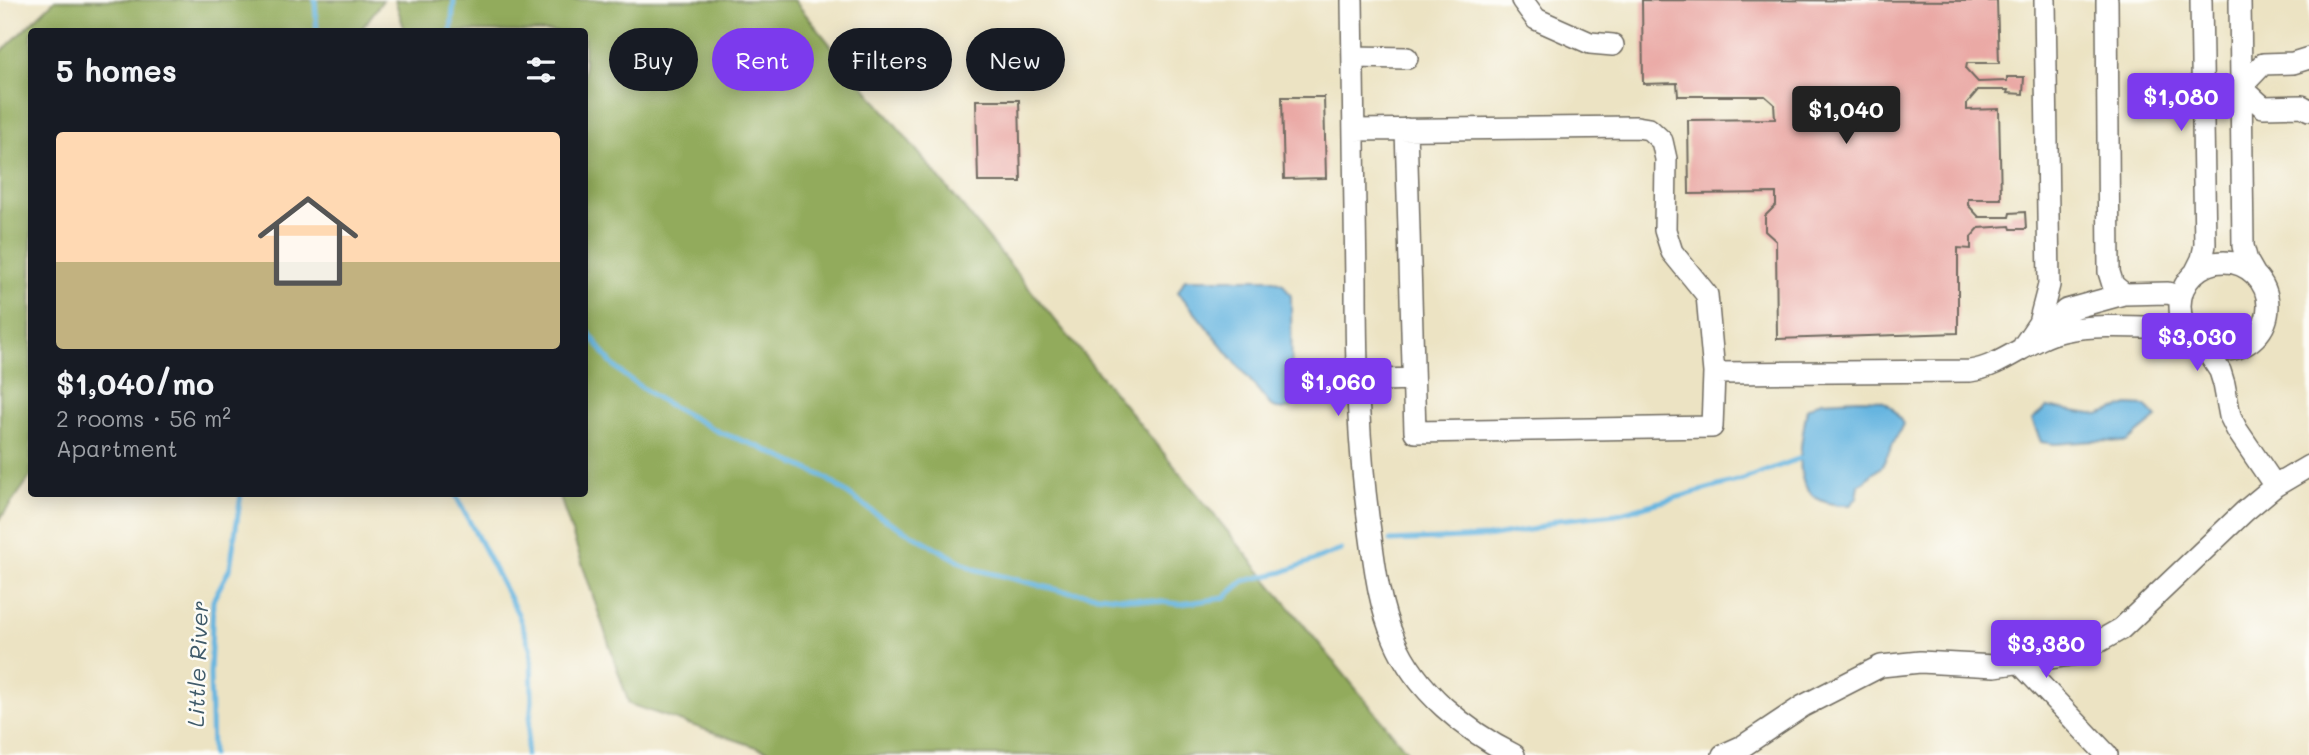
<!DOCTYPE html>
<html lang="en">
<head>
<meta charset="utf-8">
<style>
  :root { --surface:#171b24; --page:#242831; --text:#f1f3f6; --muted:#9ea1a6; --line:#363941; --accent:#7c3aed }
  body { margin:0; font-family:Mali,sans-serif; background:var(--page); color:var(--text); height:100vh; display:flex; flex-direction:column; font-size:26px; white-space:nowrap }
  * { box-sizing:border-box; margin:0 }
  p { font-size:23px; color:var(--muted) }
  .icon { flex:none; width:38px; height:38px; fill:none; stroke:currentColor; stroke-width:2; stroke-linecap:round; stroke-linejoin:round }
  .map { position:relative; flex:1; overflow:hidden }
  .side { position:absolute; left:28px; top:28px; width:560px; height:469px; display:flex; flex-direction:column; background:var(--surface); border-radius:7px; box-shadow:0 4px 18px #0003 }
  .side>* { flex:none }
  .hud { position:absolute; left:609px; top:28px; width:665px; height:63px; display:flex; gap:14px }
  .price { position:absolute; translate:-50% -60px; padding:0 16px; border-radius:7px; background:var(--accent); color:#fff; font-size:23px; line-height:46px; filter:drop-shadow(0 2px 4px #0008) }
  .price::after { content:''; position:absolute; left:50%; top:42px; width:21px; height:16px; margin-left:-10px; background:inherit; clip-path:polygon(0 0,100% 0,50% 100%) }
  .price.on { background:#222; color:#fff }
  ul { padding:0; list-style:none }
  li { display:grid; align-content:center; gap:14px; height:371px; padding:0 28px }
  li+li { border-top:2px solid var(--line) }
  li span { display:grid; place-items:center; height:217px; border-radius:7px; color:#555 }
  li>.icon { margin-inline-start:auto }
  span .icon { width:126px; height:126px; fill:#fffc; stroke-width:1 }
  li b { font-size:30px }
  h2 { display:flex; justify-content:space-between; align-items:center; height:84px; padding:0 28px; font-size:30px }
  .chip { padding:0 24px; border-radius:32px; background:var(--surface); box-shadow:0 4px 18px #0003; font-size:24px; line-height:63px }
  .chip.on { background:var(--accent); color:#fff }
  .map>svg:first-child { display:block }
  .forest { fill:#92ab5c; stroke:#5e6b44; stroke-width:2 }
  .water { fill:#66b5e0; stroke:#487086; stroke-width:2 }
  .lines { fill:none; stroke-linecap:round; stroke-linejoin:round }
  .stream { stroke:#66b5e0; stroke-width:5 }
  .building { fill:#eaa9a5 }
  .minor-casing { stroke:#6f6b60; stroke-width:24 }
  .minor { stroke:#fff; stroke-width:21 }
  .labels { text-anchor:middle; stroke-width:5; stroke-linejoin:round; paint-order:stroke }
  .water-label { font-size:23px; font-style:italic; fill:#405b6a; stroke:#fdfcf7 }
</style>
</head>
<body>
<div class="map">
<svg width="2309" height="755" viewBox="0 0 2309 755">
  <rect width="100%" height="100%" fill="#fdfcf7"/>
  <filter id="ink" filterUnits="userSpaceOnUse"><feTurbulence type="fractalNoise" baseFrequency=".0143" numOctaves="2"/><feDisplacementMap in="SourceGraphic" scale="14" xChannelSelector="R" yChannelSelector="G"/><feConvolveMatrix kernelMatrix="1 2 1 2 8 2 1 2 1" color-interpolation-filters="sRGB"/></filter>
  <filter id="wash" filterUnits="userSpaceOnUse"><feTurbulence type="fractalNoise" baseFrequency=".00686" numOctaves="4" result="noise"/><feDisplacementMap in="SourceGraphic" scale="28" xChannelSelector="R" yChannelSelector="G"/><feGaussianBlur stdDeviation="1.57" result="paint"/><feColorMatrix in="noise" values="0 0 0 0 0 0 0 0 0 0 0 0 0 0 0 0 0 1.4 0 .05"/><feComposite in="paint" operator="in"/></filter>
  <g filter="url(#wash)">
    <rect width="100%" height="100%" fill="#ece3c3"/>
    <path class="forest" d="M55,0H383L360,31L32,32L31,476L0,519V53Z
      M395,0H794L1410,755H780L629,704L559,494H584V32L405,31Z"/>
    <path class="water" d="M1185,279H1271L1283,284L1291,296L1292,407L1282,410L1271,406L1178,292Z
      M1858,399C1885,399 1890,401 1903,424L1882,466L1859,485L1857,498L1850,505C1786,507 1799,454 1807,409L1821,401Z
      M2128,405L2146,406L2157,418L2127,442L2094,441L2055,444L2041,442L2032,420L2047,407L2098,415Z"/>
    <g class="lines">
      <path class="stream" d="M315,0L317,32
        M451,32L454,0
        M584,326L611,363L625,376L660,400L719,432L757,446L823,476L879,516L974,569L1062,591L1180,604L1224,598L1244,581L1283,572L1341,550
        M455,494L518,614L531,650L532,701L526,755
        M1390,541L1487,537L1535,529L1557,520L1617,514L1744,479L1801,458
        M212,755L210,674L213,600L230,568L241,494"/>
    </g>
    <g id="blocks">
      <path class="building" d="M1642,0L1997,1L1999,63H1967L1966,69L1978,82L2007,81V77H2024L2023,94L2007,93L2008,90H1978L1967,103V110L1999,109L2001,199H1968V205L1979,217H2009L2010,213L2025,212L2026,229H2011L2010,226L1979,228L1971,237V249L1958,248V333L1777,339L1776,241L1765,231V216L1776,205V193L1689,194L1688,120L1775,119L1774,104L1765,96H1678L1677,83L1643,84Z
        M1282,97H1324L1326,178L1284,179Z
        M976,100H1019L1021,182H978Z"/>
    </g>
  </g>
  <g filter="url(#ink)">
    <use href="#blocks" fill-opacity="0" stroke="#6f6b60" stroke-width="2"/>
    <g class="lines">
      <defs>
        <path id="minor" d="M1352,0C1354,94 1355,188 1356,282C1356,365 1358,448 1370,531C1375,568 1379,605 1394,639C1415,690 1466,731 1514,755
          M1522,0L1536,19L1590,43L1613,45
          M2107,0L2109,272L2113,285L2124,294L2168,293L2181,297
          M2240,0L2243,246L2247,261L2255,275
          M1353,57L1407,58
          M2241,87L2263,107L2302,106L2309,110
          M2202,89L2241,87L2263,64L2293,63L2309,58
          M1406,129L1415,432L1712,427L1714,373L1970,371C2004,366 2030,338 2063,331C2099,323 2149,328 2187,328
          M1354,130L1637,127L1649,129L1662,141L1666,159L1665,230L1672,252L1707,295L1714,373
          M2180 306a44 44 0 1 1 88 0a44 44 0 1 1-88 0Z
          M2195,273L2202,259L2205,245L2201,0
          M2038,335L2066,310L2124,294
          M2024,345L2039,323L2049,285L2045,0
          M2203,345L2220,371L2224,384L2230,416L2237,430L2275,486
          M1357,381L1412,379
          M2020,663L2107,755
          M1723,755L1743,746L1803,706L1881,666L1920,662L1995,666L2077,654L2121,629L2245,511L2275,486L2309,466"/>
      </defs>
      <use href="#minor" class="minor-casing"/>
      <use href="#minor" class="minor"/>
    </g>
  </g>
  <g class="labels">
    <g class="water-label">
      <text transform="translate(198 664) rotate(-88)" y="8">Little River</text>
    </g>
  </g>
</svg>
<b class="price" style="left:2181px;top:133px">$1,080</b>
<b class="price on" style="left:1846px;top:146px">$1,040</b>
<b class="price" style="left:2197px;top:373px">$3,030</b>
<b class="price" style="left:1338px;top:418px">$1,060</b>
<b class="price" style="left:2046px;top:680px">$3,380</b>
<div class="hud">
<a class="chip">Buy</a>
<a class="chip on">Rent</a>
<a class="chip">Filters</a>
<a class="chip">New</a>
</div>
<section class="side">
<h2>5 homes<svg class="icon" aria-label="filters" viewBox="0 0 24 24"><path d="M4 7h16M4 17h16"/><circle cx="9" cy="7" r="2"/><circle cx="15" cy="17" r="2"/></svg></h2>
<ul>
<li><span style="background:linear-gradient(#ffd9b3 60%,#c2b280 0)"><svg class="icon" aria-label="home" viewBox="0 0 24 24"><path d="M3 11l9-7 9 7M6 9v11h12V9"/></svg></span><div><b>$1,040/mo</b><p>2 rooms · 56 m²</p><p>Apartment</p></div></li>
</ul>
</section>
</div>
</body>
</html>
